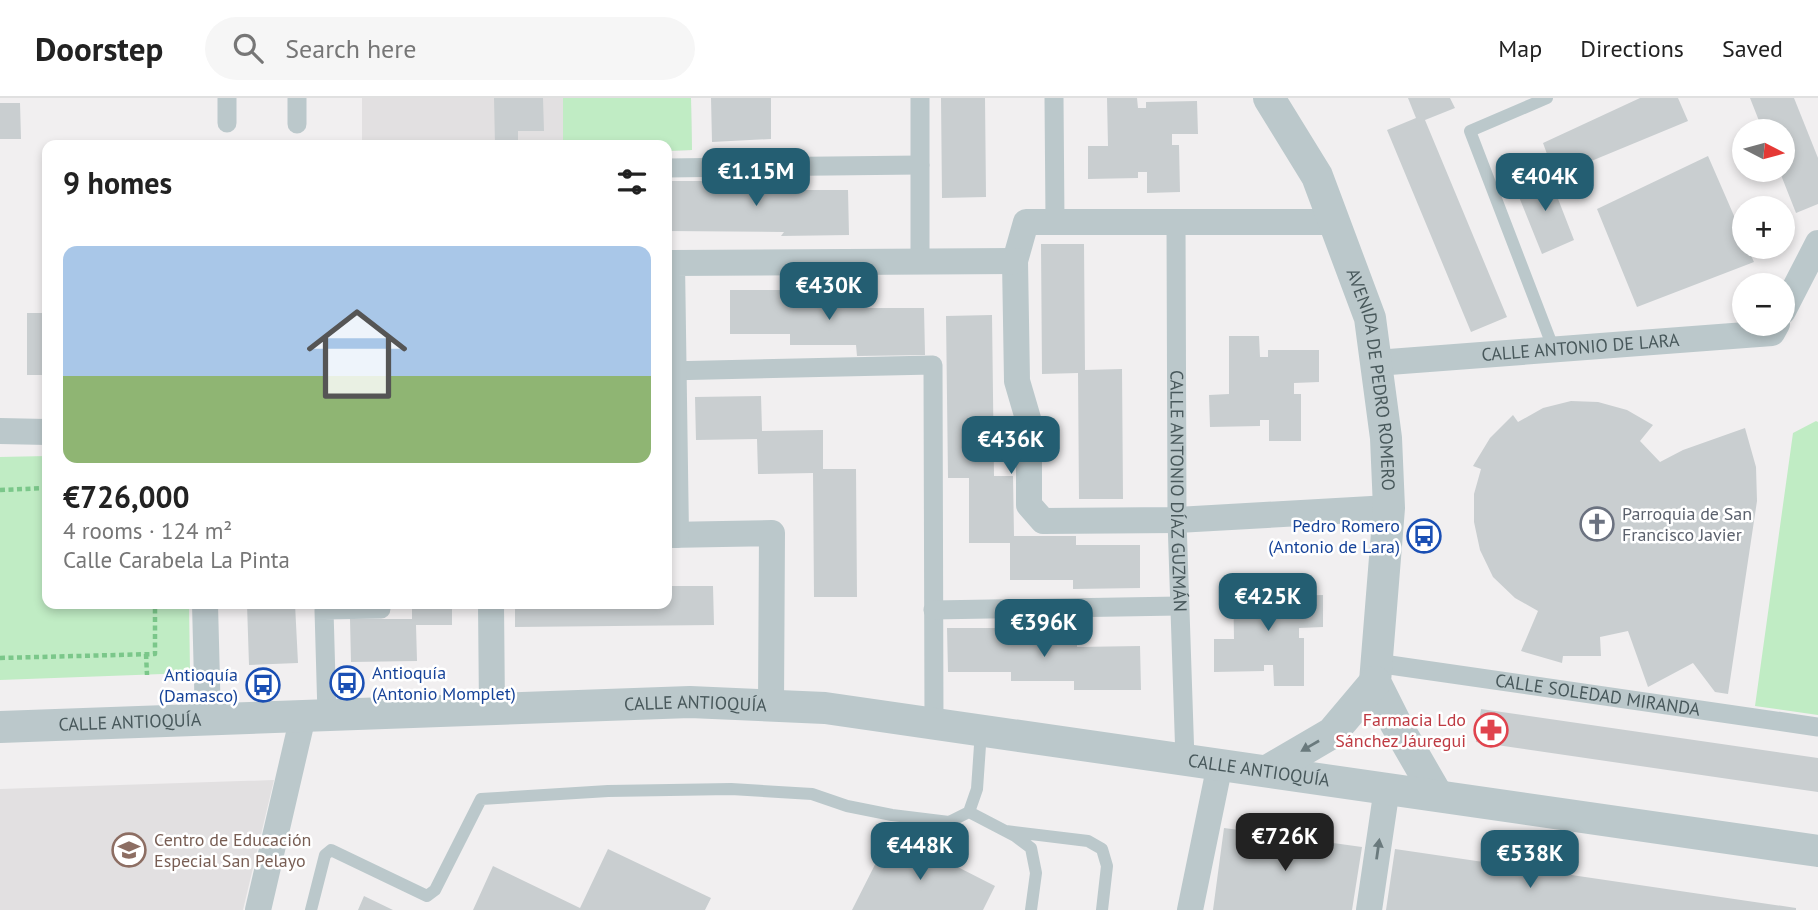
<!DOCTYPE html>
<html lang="en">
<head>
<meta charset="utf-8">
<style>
  :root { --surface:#fff; --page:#f6f6f6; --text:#222; --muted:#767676; --line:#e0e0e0; --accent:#245e72 }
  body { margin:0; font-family:"PT Sans",sans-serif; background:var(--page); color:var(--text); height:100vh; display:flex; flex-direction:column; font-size:26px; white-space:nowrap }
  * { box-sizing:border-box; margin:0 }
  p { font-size:23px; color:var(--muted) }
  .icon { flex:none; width:38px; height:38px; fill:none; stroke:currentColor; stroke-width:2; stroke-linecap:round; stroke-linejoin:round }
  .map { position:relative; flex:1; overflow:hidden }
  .details { position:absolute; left:42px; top:42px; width:630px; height:469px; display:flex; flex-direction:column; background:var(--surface); border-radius:14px; box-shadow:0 4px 10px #0003 }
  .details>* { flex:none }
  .needle { width:46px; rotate:96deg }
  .fabs { position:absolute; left:1732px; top:21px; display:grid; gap:14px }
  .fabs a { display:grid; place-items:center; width:63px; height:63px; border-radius:50%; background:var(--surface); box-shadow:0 4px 10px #0003; font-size:35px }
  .price { position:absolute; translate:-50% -60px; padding:0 16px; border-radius:14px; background:var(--accent); color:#fff; font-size:23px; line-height:46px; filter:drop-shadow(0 2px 4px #0008) }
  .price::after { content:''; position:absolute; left:50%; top:42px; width:21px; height:16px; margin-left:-10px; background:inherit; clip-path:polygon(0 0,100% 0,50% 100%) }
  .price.on { background:#222; color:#fff }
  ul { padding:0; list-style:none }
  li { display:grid; align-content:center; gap:14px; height:371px; padding:0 21px }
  li span { display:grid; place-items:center; height:217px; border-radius:14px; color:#555 }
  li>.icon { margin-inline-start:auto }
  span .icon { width:126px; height:126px; fill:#fffc; stroke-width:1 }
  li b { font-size:30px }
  h2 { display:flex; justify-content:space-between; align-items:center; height:84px; padding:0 21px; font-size:30px }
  header { display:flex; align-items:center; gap:42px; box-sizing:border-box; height:98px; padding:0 35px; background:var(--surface); border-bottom:2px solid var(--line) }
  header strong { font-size:33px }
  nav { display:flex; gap:38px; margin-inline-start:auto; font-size:24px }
  .search { width:490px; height:63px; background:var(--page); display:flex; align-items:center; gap:18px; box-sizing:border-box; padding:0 24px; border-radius:38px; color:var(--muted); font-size:26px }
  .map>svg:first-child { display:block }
  .education { fill:#e2e0e1 }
  .park { fill:#c0ecc4 }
  .building { fill:#c9ced0 }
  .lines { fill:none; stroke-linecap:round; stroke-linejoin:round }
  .path { stroke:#7bc78a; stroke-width:4.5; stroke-dasharray:5 3.5; stroke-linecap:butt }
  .service { stroke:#bbc8cb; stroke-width:12 }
  .pedestrian { stroke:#bbc8cb; stroke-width:19 }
  .minor { stroke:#bbc8cb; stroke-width:26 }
  .tertiary { stroke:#bbc8cb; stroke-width:32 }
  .oneway { fill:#6a7a7d }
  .labels { text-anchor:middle; stroke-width:5; stroke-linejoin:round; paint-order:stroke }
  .street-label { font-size:18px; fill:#48585b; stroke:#fff }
  .worship-label { font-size:18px; fill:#5b616d; stroke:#fff; text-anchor:start }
  .transit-label { font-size:18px; fill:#164399; stroke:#fff; text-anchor:end }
  .health-label { font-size:18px; fill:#be3a42; stroke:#fff; text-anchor:end }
  .education-label { font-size:18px; fill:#785e54; stroke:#fff; text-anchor:start }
</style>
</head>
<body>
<header>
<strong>Doorstep</strong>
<div class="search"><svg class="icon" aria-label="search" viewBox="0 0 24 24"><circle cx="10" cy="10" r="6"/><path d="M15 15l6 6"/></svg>Search here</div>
<nav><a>Map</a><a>Directions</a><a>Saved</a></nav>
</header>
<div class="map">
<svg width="1818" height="812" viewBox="0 0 1818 812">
  <rect width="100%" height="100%" fill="#f1eff0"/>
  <path class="education" d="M362,0H691L692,52L667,53V47H362Z
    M274,682L243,812H0V691Z"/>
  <path class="park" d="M563,0H691L692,52L667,53V47H563Z
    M1816,323L1818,324V617L1755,608L1793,335Z
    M47,358V506H189L190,575L0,582V359Z"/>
  <path class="building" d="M494,0H543L544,33H518V47H495Z
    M711,0H771V41L712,44Z
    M941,0H985L986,99L942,100Z
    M1107,0H1137L1138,10H1146V4L1197,3L1198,36H1172V47H1179L1180,94L1147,95V74H1138V80L1088,81V48H1108Z
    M1408,0H1450L1455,10L1425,22L1507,219L1471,234L1387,32L1416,20Z
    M1640,0H1678L1688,23L1555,78L1543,45Z
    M1750,0H1794L1818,60V106L1796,115L1779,72H1783V33H1763Z
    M0,5H20L21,41H0Z
    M1708,58L1745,143V149H1747L1754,164L1637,209L1597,111Z
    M1548,75L1574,142L1542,156L1515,89Z
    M667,83H786V92H848L849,137L781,138L784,134L667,133Z
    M44,88H47V277H27V215H45Z
    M1041,146H1084L1085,272L1122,271L1123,401H1079L1078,275L1042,276Z
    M730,192H798V200H859V210H924L925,257L857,258L856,247H790V236H730Z
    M992,217L994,378H1013L1014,438H1076V447H1140V490L1073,491V482H1010V445H969V380H948L946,218Z
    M1229,238H1259L1260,259H1268V252H1319V284L1294,285V296H1301V343H1269V322H1260V328L1210,329L1209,297L1229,296Z
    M761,298L762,333L823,332V371H856L857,499H814L813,375L758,376L757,341L696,342L695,299Z
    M1571,303L1598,304L1627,312L1653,327L1640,343L1660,364L1683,352L1745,330L1756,369L1757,403L1728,596L1715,594L1693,565L1648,589L1628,533L1600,539L1601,558H1563L1562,565L1521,553L1538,513L1515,500L1493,479L1480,452L1474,424V396L1481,371L1473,368L1490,340L1513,317L1518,324L1543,310Z
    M1264,482V504H1272V498L1323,497V529L1299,530V540H1304V588H1274L1273,567H1264V573L1214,574V541H1234L1233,483Z
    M667,488H713L714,527L515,529V506H667Z
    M247,506H295L298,565L249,567Z
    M412,506H452V527H416L417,563L351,564L350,521H412Z
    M947,530H1014V540L1077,539V549L1140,548L1141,592H1074V583H1011V574H948Z
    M1481,611L1818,660V694L1476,644Z
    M1224,730L1362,749L1352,812H1213Z
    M891,735L995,788L983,812H852Z
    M608,751L711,800L705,812H473L493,768L580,810Z
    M1395,751L1796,810V812H1386Z
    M364,798L393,812H358Z"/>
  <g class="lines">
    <path class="path" d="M0,392L47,390
      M146,556L147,577
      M0,560L155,556V506"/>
    <path class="service" d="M1547,0L1470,33L1554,252
      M969,714L1015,738L1031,750L1036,775L1031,812
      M1006,733L1088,743L1102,751L1107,768L1102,812
      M311,812L325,757L331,752L427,798L435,792L481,701L608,693L731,691L812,696L847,708L892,717L949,724L969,714L977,691L981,633"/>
    <g class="pedestrian">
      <path d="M1054,0L1055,122"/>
      <path d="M227,25V0"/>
      <path d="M297,26V0"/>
      <path d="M667,70L920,67"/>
      <path id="s1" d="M1176,123L1177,422L1185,662"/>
      <path d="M920,164V0"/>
      <path d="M667,273L933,267L934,625"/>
      <path d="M933,512L1179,508"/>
      <path id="s2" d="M1376,565L1818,629"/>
      <path d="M327,617L324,512L381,511V506"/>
    </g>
    <g class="minor">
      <path d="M1335,124H1026L1015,163L1017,283L1029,324V407L1043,423L1177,422L1389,410"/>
      <path d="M1783,213L1818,145"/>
      <path id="s3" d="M1376,265L1772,235L1777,226"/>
      <path d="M0,333L47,334"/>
      <path d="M667,437L772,435L771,606"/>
      <path d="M676,437L672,165L1015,163"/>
      <path d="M205,506L208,622"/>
      <path d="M491,506L492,612"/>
      <path d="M258,812L303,618"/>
      <path d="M1190,812L1220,666"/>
      <path d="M1369,812L1387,690"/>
    </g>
    <g class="tertiary">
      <path id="s4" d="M1269,0L1317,78L1370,220L1386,340L1389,410L1375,584L1396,626L1437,697"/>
      <path id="s5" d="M0,629L690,604L825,610L1818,753"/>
      <path d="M1267,673L1332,635L1375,584"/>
    </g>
  </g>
  <defs><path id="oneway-solid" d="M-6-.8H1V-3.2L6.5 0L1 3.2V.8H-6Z" transform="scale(1.75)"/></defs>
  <g class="oneway">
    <use href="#oneway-solid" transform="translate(1310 648) rotate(150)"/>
    <use href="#oneway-solid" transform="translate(1378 751) rotate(-82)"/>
  </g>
  <defs>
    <symbol id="church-ring" viewBox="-11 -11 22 22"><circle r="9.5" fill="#fff" stroke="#6b7280" stroke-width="1.5"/><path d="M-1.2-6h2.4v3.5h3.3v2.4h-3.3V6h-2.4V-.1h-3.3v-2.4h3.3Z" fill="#6b7280"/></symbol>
    <symbol id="bus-ring" viewBox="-11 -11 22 22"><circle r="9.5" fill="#fff" stroke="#1a4fb4" stroke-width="1.5"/><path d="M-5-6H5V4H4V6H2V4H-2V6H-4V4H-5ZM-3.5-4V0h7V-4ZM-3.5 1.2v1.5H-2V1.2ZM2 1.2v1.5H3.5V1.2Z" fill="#1a4fb4"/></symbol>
    <symbol id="pharmacy-ring" viewBox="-11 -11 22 22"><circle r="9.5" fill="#fff" stroke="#e0444e" stroke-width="1.5"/><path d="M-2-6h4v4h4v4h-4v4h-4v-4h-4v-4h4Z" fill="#e0444e"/></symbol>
    <symbol id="school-ring" viewBox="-11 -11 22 22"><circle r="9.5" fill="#fff" stroke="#8d6e63" stroke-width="1.5"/><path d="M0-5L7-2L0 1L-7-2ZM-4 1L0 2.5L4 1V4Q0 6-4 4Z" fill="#8d6e63"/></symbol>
  </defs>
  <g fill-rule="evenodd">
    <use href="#church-ring" x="1578" y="407" width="38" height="38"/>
    <use href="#bus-ring" x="1405" y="419" width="38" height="38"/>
    <use href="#bus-ring" x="328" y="566" width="38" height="38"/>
    <use href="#bus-ring" x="244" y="568" width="38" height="38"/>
    <use href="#pharmacy-ring" x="1472" y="613" width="38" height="38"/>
    <use href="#school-ring" x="110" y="733" width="38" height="38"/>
  </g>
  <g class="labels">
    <g class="street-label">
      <text dy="6" stroke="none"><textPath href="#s3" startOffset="205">CALLE ANTONIO DE LARA</textPath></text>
      <text dy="6" stroke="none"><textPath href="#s4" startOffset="304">AVENIDA DE PEDRO ROMERO</textPath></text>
      <text dy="6" stroke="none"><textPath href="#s1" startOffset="270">CALLE ANTONIO DÍAZ GUZMÁN</textPath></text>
      <text dy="6" stroke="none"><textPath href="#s2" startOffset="224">CALLE SOLEDAD MIRANDA</textPath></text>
      <text dy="6" stroke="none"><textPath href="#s5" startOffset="696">CALLE ANTIOQUÍA</textPath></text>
      <text dy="6" stroke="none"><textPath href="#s5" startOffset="130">CALLE ANTIOQUÍA</textPath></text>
      <text dy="6" stroke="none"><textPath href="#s5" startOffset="1264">CALLE ANTIOQUÍA</textPath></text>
    </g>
    <g class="worship-label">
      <text x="1622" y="422">Parroquia de San<tspan x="1622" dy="21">Francisco Javier</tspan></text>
    </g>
    <g class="transit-label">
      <text x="1400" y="434">Pedro Romero<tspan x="1400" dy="21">(Antonio de Lara)</tspan></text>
      <text x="372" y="581" text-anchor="start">Antioquía<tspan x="372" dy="21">(Antonio Momplet)</tspan></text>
      <text x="238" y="583">Antioquía<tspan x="238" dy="21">(Damasco)</tspan></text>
    </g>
    <g class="health-label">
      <text x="1466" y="628">Farmacia Ldo<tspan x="1466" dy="21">Sánchez Jáuregui</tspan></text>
    </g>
    <g class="education-label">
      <text x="154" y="748">Centro de Educación<tspan x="154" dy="21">Especial San Pelayo</tspan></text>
    </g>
  </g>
</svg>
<div class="fabs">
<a><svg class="needle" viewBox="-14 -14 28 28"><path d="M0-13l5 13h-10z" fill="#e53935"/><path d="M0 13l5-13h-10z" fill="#767676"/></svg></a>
<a>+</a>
<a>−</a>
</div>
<b class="price" style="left:756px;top:110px">€1.15M</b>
<b class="price" style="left:1545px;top:115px">€404K</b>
<b class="price" style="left:829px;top:224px">€430K</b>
<b class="price" style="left:1011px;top:378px">€436K</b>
<b class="price" style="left:1268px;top:535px">€425K</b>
<b class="price" style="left:1044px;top:561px">€396K</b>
<b class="price on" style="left:1285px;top:775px">€726K</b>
<b class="price" style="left:920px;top:784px">€448K</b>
<b class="price" style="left:1530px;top:792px">€538K</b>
<section class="details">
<h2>9 homes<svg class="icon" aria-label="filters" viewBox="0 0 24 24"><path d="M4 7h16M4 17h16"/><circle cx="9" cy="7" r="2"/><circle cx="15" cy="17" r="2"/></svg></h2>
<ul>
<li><span style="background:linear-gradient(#a9c7e8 60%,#8fb573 0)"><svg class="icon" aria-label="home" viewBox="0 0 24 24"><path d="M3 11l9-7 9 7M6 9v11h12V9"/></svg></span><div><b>€726,000</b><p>4 rooms · 124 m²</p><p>Calle Carabela La Pinta</p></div></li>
</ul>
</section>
</div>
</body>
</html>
